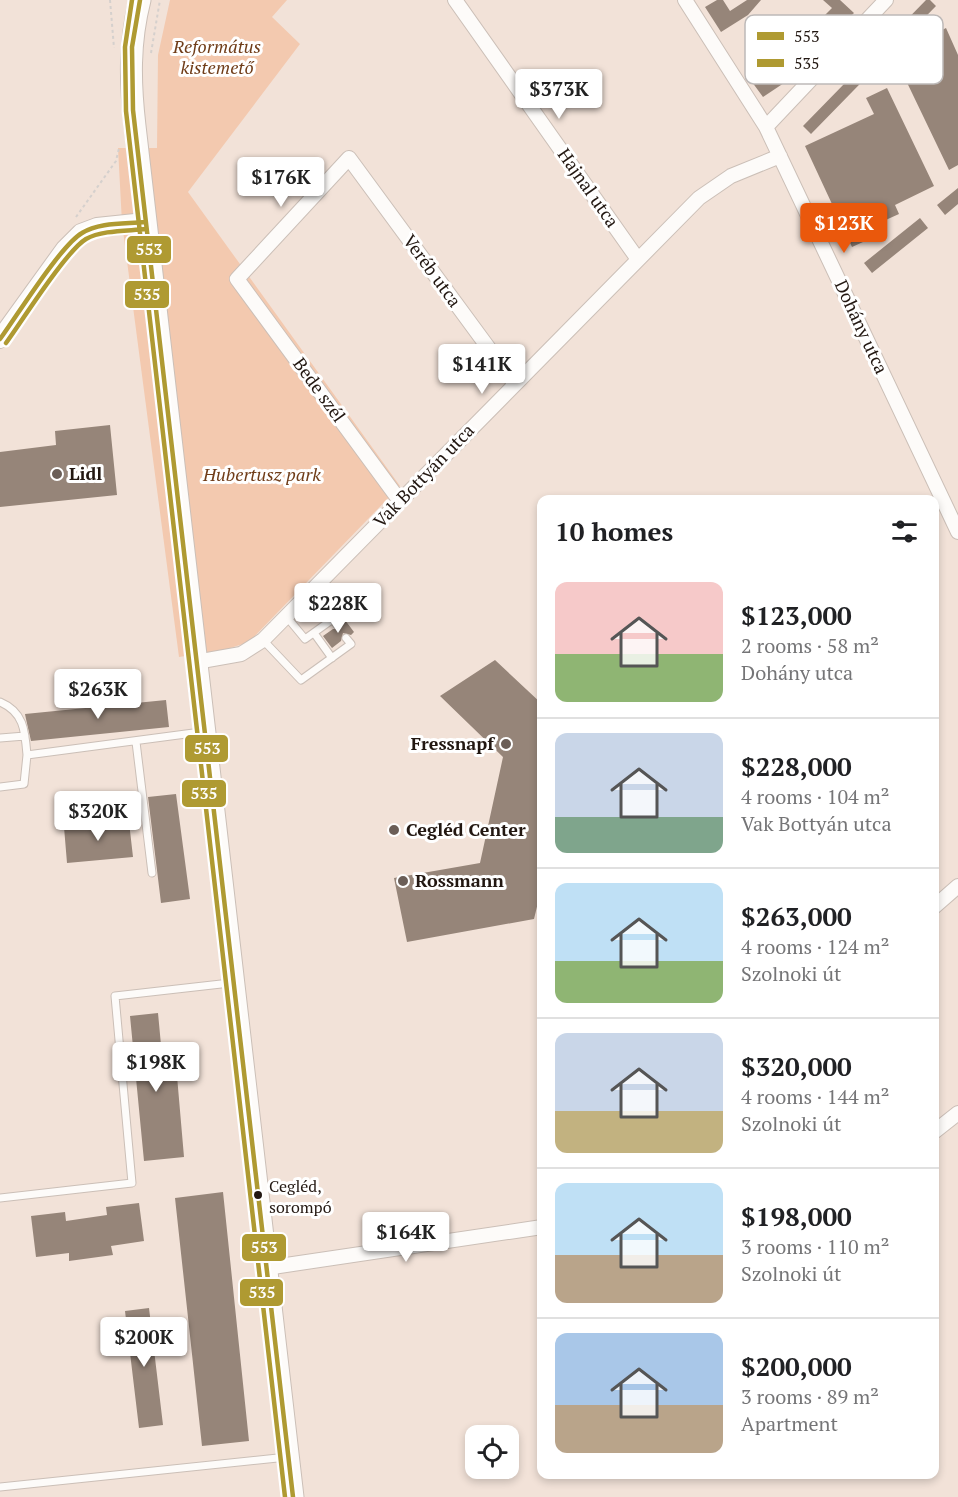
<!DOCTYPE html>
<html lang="en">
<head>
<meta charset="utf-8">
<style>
  :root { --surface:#fff; --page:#f2f2f2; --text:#202124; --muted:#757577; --line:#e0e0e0; --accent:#ea580c }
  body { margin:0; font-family:"PT Serif",serif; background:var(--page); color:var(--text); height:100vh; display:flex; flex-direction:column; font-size:22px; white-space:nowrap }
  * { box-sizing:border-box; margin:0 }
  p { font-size:20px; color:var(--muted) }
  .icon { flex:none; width:33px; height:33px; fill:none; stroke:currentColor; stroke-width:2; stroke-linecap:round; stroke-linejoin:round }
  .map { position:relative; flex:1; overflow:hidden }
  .details { position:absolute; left:537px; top:495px; width:402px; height:984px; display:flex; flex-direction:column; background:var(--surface); border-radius:12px; box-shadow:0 3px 9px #0003 }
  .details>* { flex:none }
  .tools { position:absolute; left:465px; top:1425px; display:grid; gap:12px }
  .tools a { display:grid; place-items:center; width:54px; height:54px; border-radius:12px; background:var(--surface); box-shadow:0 3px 9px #0003; font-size:30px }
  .price { position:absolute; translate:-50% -51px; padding:0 14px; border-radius:6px; background:#fff; color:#222; font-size:20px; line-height:39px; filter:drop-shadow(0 2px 3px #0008) }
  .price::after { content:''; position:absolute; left:50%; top:36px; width:18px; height:14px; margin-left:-9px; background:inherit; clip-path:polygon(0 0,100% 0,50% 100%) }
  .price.on { background:var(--accent); color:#fff }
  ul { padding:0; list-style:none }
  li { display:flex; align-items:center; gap:18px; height:150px; padding:0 18px }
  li+li { border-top:2px solid var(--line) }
  li span { display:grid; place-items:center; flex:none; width:168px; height:120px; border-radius:12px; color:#555 }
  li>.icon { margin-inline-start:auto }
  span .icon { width:72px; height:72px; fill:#fffc; stroke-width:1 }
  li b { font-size:26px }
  h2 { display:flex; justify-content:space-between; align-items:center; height:72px; padding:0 18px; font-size:26px }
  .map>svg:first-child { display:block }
  .green { fill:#f3c9af }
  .building { fill:#968579 }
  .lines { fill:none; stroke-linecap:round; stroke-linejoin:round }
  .service-casing { stroke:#cbbfb7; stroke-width:9 }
  .minor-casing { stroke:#cbbfb7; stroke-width:16 }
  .secondary-casing { stroke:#cbbfb7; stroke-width:20 }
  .primary-casing { stroke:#cbbfb7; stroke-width:23 }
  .path { stroke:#d5d0cd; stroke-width:2; stroke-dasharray:3 3; stroke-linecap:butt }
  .service { stroke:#fdfbf9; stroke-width:7 }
  .minor { stroke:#fdfbf9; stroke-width:14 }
  .secondary { stroke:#fdfbf9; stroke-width:18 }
  .primary { stroke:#fdfbf9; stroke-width:21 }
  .bus-1-casing { stroke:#fff; stroke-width:9 }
  .bus-2-casing { stroke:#fff; stroke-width:9 }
  .bus-1 { stroke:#af9a32; stroke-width:4.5 }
  .bus-2 { stroke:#af9a32; stroke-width:4.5 }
  .poi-dot { fill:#6b5e57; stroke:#fff; stroke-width:2 }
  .bus-dot { fill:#221711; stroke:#fff; stroke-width:2 }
  .labels { text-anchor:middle; stroke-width:6; stroke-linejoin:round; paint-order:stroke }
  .bus-label { font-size:16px; fill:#221711; stroke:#fff; text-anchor:start }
  .park-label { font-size:18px; font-style:italic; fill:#703d19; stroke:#fff }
  .street-label { font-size:18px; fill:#221711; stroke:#fff }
  .poi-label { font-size:18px; font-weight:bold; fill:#221711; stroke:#fff; text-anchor:start }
  .key { fill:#fff; stroke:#bdb9b8; stroke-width:1.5 }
  .key-label { font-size:16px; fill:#221711 }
  .line-badge { stroke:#fff; stroke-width:2 }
  .badge-label { font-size:16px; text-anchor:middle; font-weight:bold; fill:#fff }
</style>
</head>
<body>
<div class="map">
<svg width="958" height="1497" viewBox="0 0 958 1497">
  <rect width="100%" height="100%" fill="#f2e2d8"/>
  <path class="green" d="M170,0H287L272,17L300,44L188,192L400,486L249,642L224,650L179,657L122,223L118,148H157L158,55Z"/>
  <path class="building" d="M717,0H723L730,11L747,0H761L748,15L721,32L705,7Z
    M823,0H840L854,13L808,58L793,40L801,33L793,23L802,15L813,27L832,8Z
    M926,0H930L936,6L811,134L803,126Z
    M946,28L958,55V165L949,170L900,68L940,48L934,34Z
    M793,58L801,67L787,81L763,97L752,82L776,65L779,70Z
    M887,88L934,186L895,205L899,214L859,232L863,242L852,247L805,146L874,114L866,98Z
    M958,188V204L945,215L937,205Z
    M920,218L928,228L872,273L864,263Z
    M110,425L117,495L0,507V452L56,445L55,431Z
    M345,620L354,632L351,635L343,633L341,641L332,648L323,636L333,629H341L342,622Z
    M495,660L542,704V886L534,919L407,942L394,878L480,863L503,757L440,696Z
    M166,700L169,727L31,741L26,719L25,714Z
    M176,794L190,899L161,903L148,797Z
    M129,822L133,857L67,863L64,827Z
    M158,1013L164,1077L177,1076L184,1157L144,1161L130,1016Z
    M223,1192L249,1441L202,1446L175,1198Z
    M139,1203L144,1241L111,1246L113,1255L69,1261V1253L36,1257L31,1216L65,1212L66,1221L107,1215L106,1207Z
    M149,1308L163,1425L139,1428L125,1311Z"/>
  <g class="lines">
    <defs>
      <path id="service" d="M286,616L305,639L333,619L337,625
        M314,633L332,658
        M263,640L301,680L351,644L346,638
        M0,702C24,712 25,731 27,755L201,732
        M0,738L25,736
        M136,742L152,873
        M0,787L24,784L27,755
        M0,1198L132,1183L115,996L230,983
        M0,1487L287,1457"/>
      <path id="minor" d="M455,0L637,258
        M685,0L766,127L958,532
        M766,127L886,0
        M400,501L237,279L349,158L515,384
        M196,662L241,654L263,640L699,198L731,176L780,156
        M934,907L958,886
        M934,1132L958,1113
        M266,1268L542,1227"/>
      <path id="secondary" d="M0,339L65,249L81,233L97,227L145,222"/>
      <path id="primary" d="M140,0C129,43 130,83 135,126L293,1497"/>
    </defs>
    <use href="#service" class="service-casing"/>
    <use href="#minor" class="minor-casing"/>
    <use href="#secondary" class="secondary-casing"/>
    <use href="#primary" class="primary-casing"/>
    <path class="path" d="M110,0L114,48
      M151,53L160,0
      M76,217L116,161L119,148"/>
    <use href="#service" class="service"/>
    <use href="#minor" class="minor"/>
    <use href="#secondary" class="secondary"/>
    <use href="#primary" class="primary"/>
    <defs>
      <path id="bus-1" d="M140,0L132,47L133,110L293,1497
        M0,339C17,316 60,246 82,233C99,222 125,224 145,222"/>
      <path id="bus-2" d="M132,0L125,47L126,111L285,1497
        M6,343C22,321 66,251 86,239C102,230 128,231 146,229"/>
    </defs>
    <use href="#bus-1" class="bus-1-casing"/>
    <use href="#bus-2" class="bus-2-casing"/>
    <use href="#bus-1" class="bus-1"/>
    <use href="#bus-2" class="bus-2"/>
  </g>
  <g class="poi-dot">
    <circle cx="57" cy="474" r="6"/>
    <circle cx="506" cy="744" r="6"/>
    <circle cx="394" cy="830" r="6"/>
    <circle cx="403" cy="881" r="6"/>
  </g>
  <circle class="bus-dot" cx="258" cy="1195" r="5"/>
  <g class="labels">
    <g class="bus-label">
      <text x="269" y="1192">Cegléd,<tspan x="269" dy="21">sorompó</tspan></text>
    </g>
    <g class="park-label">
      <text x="217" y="53">Református<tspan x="217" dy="21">kistemető</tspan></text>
      <text x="262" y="481">Hubertusz park</text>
    </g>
    <g class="street-label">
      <text transform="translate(588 188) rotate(55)" y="6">Hajnal utca</text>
      <text transform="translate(432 271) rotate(54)" y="6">Veréb utca</text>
      <text transform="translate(861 327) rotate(65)" y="6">Dohány utca</text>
      <text transform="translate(319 390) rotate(54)" y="6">Bede szél</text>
      <text transform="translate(424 476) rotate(-46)" y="6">Vak Bottyán utca</text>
    </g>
    <g class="poi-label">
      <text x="69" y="480">Lidl</text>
      <text x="494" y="750" text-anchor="end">Fressnapf</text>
      <text x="406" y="836">Cegléd Center</text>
      <text x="415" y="887">Rossmann</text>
    </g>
  </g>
  <rect x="745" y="15" width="198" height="69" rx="9" class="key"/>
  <rect x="757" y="32" width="27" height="8" fill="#af9a32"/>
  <rect x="757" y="59" width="27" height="8" fill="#af9a32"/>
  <g class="key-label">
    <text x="794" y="42">553</text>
    <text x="794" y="69">535</text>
  </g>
  <g class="line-badge">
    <rect x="126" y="235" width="46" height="29" rx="6" fill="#af9a32"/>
    <rect x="124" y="280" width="46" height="29" rx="6" fill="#af9a32"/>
    <rect x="184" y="734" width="45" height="29" rx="6" fill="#af9a32"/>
    <rect x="181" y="779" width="46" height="29" rx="6" fill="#af9a32"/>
    <rect x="241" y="1233" width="46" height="29" rx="6" fill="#af9a32"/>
    <rect x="239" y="1278" width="45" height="29" rx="6" fill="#af9a32"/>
  </g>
  <g class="badge-label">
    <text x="149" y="255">553</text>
    <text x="147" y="300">535</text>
    <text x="207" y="754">553</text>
    <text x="204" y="799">535</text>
    <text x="264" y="1253">553</text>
    <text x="262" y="1298">535</text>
  </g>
</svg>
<div class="tools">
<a><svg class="icon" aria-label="locate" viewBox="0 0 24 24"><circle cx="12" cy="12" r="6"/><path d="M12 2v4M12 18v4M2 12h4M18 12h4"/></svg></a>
</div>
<b class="price" style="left:559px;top:120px">$373K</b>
<b class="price" style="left:281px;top:208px">$176K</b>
<b class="price on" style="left:844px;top:254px">$123K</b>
<b class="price" style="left:482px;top:395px">$141K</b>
<b class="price" style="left:338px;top:634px">$228K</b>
<b class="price" style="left:98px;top:720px">$263K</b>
<b class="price" style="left:98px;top:842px">$320K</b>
<b class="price" style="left:156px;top:1093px">$198K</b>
<b class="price" style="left:406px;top:1263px">$164K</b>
<b class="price" style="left:144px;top:1368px">$200K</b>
<section class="details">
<h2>10 homes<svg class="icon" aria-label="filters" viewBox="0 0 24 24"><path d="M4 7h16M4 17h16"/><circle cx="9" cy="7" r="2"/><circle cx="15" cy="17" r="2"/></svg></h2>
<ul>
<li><span style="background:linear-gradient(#f6c9c9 60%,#8fb573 0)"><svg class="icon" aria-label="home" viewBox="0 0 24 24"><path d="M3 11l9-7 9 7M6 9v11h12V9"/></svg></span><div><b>$123,000</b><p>2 rooms · 58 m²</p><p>Dohány utca</p></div></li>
<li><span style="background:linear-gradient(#c9d6e8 70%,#7fa58c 0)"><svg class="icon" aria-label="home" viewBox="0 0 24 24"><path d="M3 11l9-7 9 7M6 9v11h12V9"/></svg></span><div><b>$228,000</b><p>4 rooms · 104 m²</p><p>Vak Bottyán utca</p></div></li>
<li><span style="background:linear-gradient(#bfe0f5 65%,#8fb573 0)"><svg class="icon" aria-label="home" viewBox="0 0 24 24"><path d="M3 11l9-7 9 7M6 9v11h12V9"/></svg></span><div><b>$263,000</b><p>4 rooms · 124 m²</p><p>Szolnoki út</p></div></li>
<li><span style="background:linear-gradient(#c9d6e8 65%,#c2b280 0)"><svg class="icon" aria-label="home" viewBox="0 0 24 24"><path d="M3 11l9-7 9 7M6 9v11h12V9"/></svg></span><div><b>$320,000</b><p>4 rooms · 144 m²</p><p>Szolnoki út</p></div></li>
<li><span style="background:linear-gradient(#bfe0f5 60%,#b9a48a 0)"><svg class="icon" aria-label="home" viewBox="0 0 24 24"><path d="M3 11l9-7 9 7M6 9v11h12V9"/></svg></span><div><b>$198,000</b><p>3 rooms · 110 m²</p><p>Szolnoki út</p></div></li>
<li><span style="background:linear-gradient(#a9c7e8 60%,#b9a48a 0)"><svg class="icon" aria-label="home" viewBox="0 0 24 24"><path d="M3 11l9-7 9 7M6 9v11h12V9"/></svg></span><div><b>$200,000</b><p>3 rooms · 89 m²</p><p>Apartment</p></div></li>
</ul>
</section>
</div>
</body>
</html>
